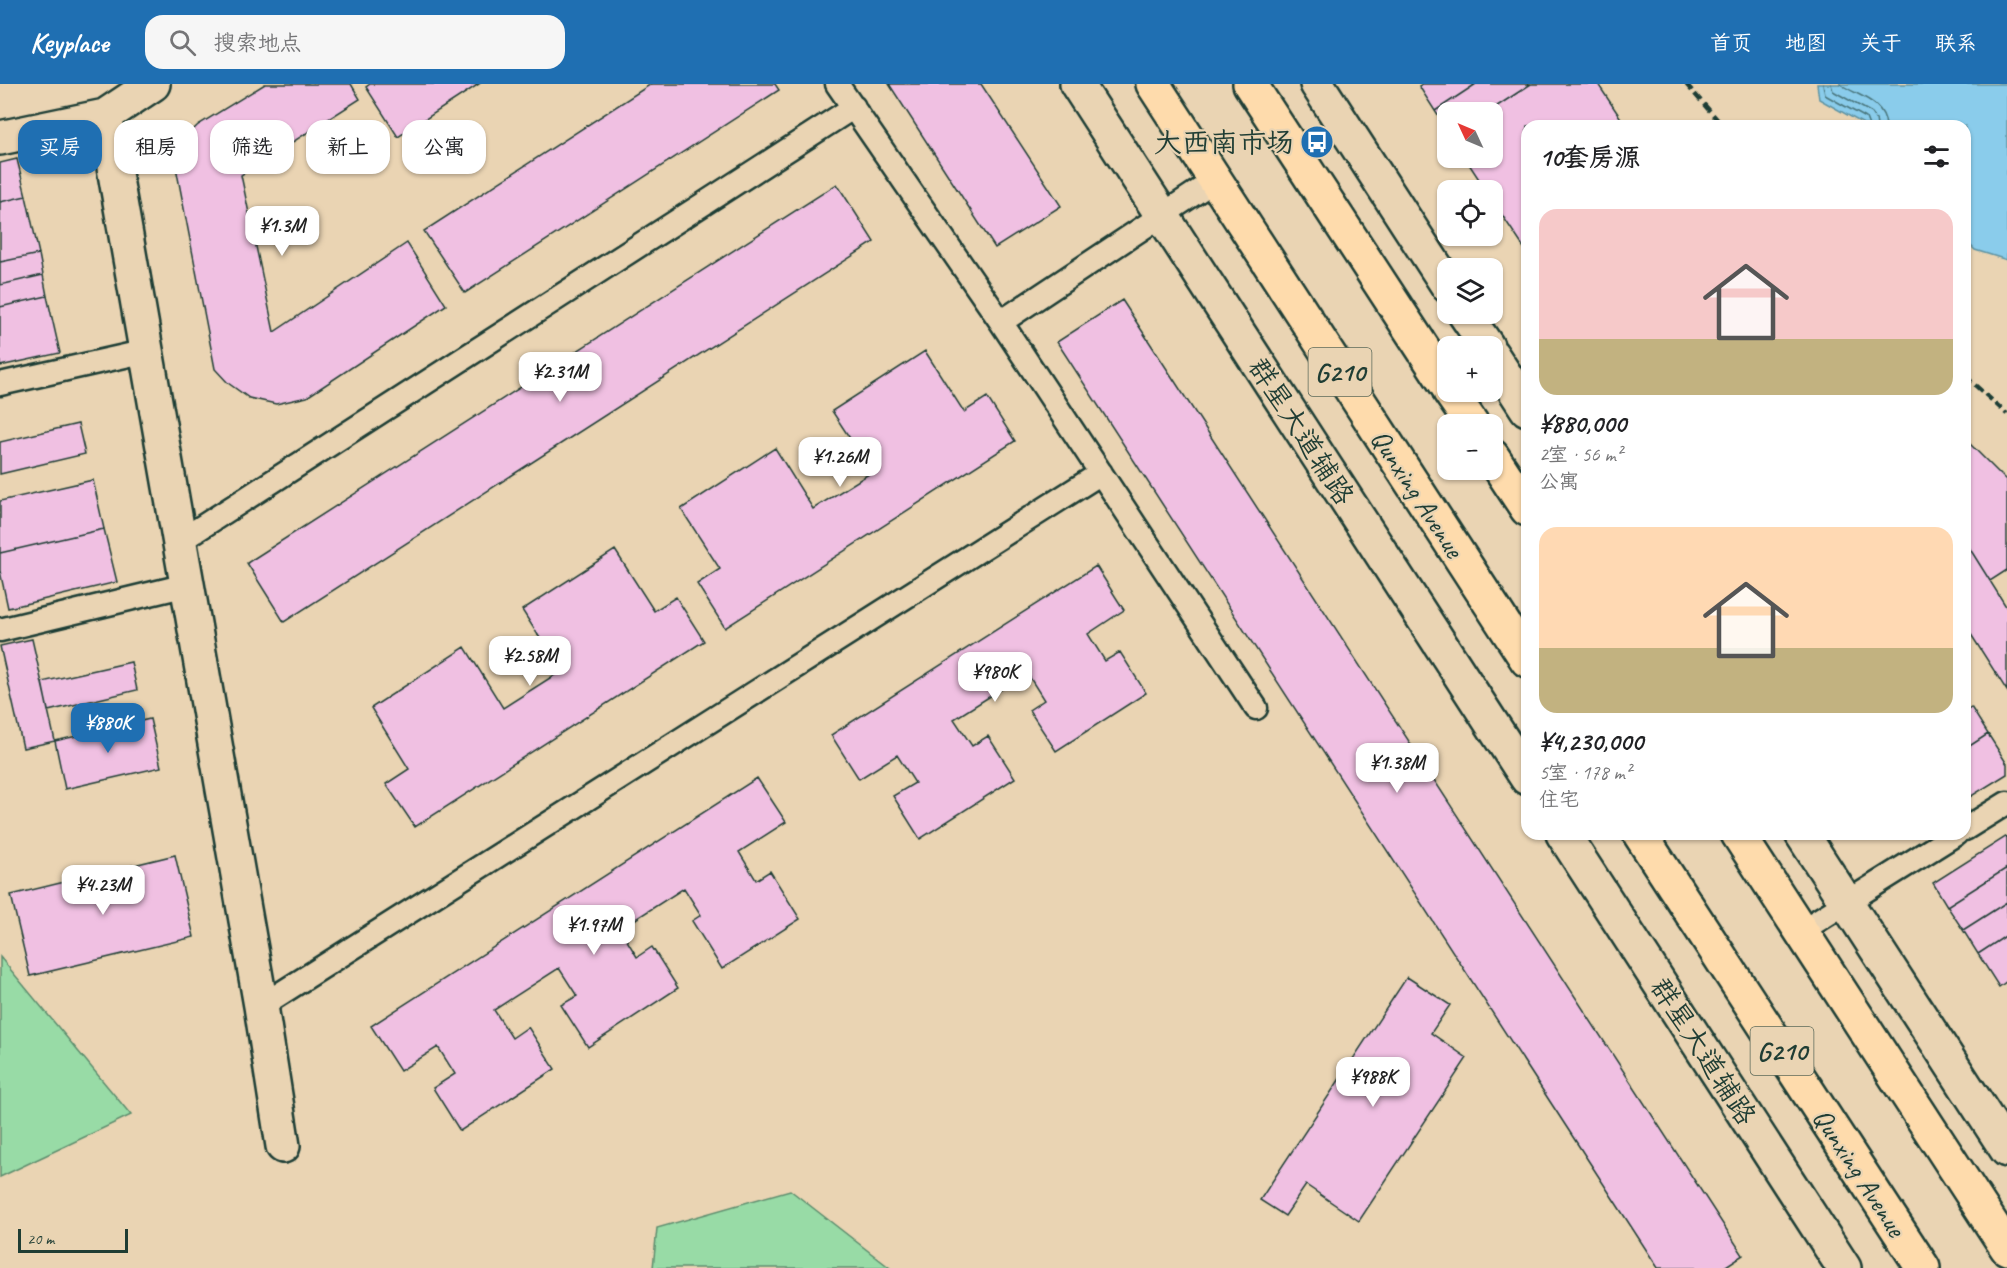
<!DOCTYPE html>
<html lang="zh">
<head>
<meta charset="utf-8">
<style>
  :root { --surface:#fff; --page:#f6f6f6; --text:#202124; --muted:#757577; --accent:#1f6fb2 }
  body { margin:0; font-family:Caveat,"LXGW WenKai TC",sans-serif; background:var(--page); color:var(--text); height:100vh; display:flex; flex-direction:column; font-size:22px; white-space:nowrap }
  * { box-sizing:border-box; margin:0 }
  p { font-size:20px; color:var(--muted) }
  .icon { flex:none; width:33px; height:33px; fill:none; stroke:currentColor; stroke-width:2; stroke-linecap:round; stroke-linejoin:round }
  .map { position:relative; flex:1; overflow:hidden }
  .sheet { position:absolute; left:1521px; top:36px; width:450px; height:720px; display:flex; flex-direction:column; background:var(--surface); border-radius:18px; box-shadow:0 2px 4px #0004 }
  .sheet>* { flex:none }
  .guide { position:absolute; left:18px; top:36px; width:570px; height:54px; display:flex; gap:12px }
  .needle { width:39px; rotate:314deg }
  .buttons { position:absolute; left:1437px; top:18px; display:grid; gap:12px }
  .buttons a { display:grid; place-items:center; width:66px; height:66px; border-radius:12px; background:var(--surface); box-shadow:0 2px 4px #0004; font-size:30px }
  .scale { position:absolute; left:18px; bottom:15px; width:110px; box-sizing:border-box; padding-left:6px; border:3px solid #1f3d34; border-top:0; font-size:16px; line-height:21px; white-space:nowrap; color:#1f3d34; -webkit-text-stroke:4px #ead4b3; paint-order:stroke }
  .price { position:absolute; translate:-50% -51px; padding:0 14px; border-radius:12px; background:#fff; color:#222; font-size:20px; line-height:39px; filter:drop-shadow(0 2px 3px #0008) }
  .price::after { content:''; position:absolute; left:50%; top:36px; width:18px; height:14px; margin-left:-9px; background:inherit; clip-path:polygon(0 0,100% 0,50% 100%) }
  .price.active { background:var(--accent); color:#fff }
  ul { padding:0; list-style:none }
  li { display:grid; align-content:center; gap:12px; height:318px; padding:0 18px }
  li span { display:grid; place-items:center; height:186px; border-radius:18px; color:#555 }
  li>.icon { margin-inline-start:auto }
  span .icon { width:108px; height:108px; fill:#fffc; stroke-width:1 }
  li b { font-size:26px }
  h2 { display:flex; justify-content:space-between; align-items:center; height:72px; padding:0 18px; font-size:26px }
  .chip { padding:0 21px; border-radius:18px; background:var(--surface); box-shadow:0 2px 4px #0004; font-size:21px; line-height:54px }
  .chip.active { background:var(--accent); color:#fff }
  header { display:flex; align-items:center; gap:36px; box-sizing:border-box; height:84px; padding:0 30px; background:var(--accent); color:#fff }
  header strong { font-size:28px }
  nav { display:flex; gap:33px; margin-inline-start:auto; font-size:21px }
  .search { width:420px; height:54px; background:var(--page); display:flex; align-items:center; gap:15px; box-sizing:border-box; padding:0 21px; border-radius:18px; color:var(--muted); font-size:22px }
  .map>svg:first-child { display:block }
  .green { fill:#98dba6; stroke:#5c8c6d; stroke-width:1.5 }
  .water { fill:#8acceb; stroke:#5f93a2; stroke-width:1.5 }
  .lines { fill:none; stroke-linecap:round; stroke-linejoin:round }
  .shore { stroke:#4a767d; stroke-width:1.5 }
  .building { fill:#f0c0e2; stroke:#1f3d34; stroke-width:1.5 }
  .service-casing { stroke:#1f3d34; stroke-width:27 }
  .minor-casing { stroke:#1f3d34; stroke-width:38 }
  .tertiary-casing { stroke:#1f3d34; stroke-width:38 }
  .trunk-casing { stroke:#1f3d34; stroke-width:38 }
  .service { stroke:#ead4b3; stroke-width:22 }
  .minor { stroke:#ead4b3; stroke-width:33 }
  .tertiary { stroke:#ead4b3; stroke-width:33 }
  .trunk { stroke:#fedbac; stroke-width:33 }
  .rail { stroke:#1f3d34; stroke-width:4.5; stroke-dasharray:9 4.5; stroke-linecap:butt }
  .labels { text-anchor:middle; stroke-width:4.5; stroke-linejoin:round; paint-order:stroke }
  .shield { fill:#ead4b3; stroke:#5c6a5a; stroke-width:1.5 }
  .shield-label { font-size:27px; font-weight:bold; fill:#1f3d34 }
  .poi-label { font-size:28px; fill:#1f3d34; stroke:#ead4b3; text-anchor:end }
  .street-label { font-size:28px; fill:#1f3d34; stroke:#ead4b3 }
</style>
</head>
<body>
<header>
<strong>Keyplace</strong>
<div class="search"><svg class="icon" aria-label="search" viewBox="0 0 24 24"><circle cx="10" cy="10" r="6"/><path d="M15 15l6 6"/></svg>搜索地点</div>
<nav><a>首页</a><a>地图</a><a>关于</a><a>联系</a></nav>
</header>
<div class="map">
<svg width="2007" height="1184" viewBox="0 0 2007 1184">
  <rect width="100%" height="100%" fill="#ead4b3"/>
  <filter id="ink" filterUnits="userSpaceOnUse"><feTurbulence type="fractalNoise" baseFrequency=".0167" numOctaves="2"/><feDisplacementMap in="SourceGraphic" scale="12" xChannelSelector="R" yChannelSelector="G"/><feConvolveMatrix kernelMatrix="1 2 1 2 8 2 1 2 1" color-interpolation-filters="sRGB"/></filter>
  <g filter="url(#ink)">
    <path class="green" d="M0,873L131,1031L0,1093Z
      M790,1106L890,1184H653L657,1144Z"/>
    <path class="water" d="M1817,0H2007V176L1975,166L1965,156V42H1867L1819,15Z"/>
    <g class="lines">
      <path class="shore" d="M1823,0L1825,11L1866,34L1869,42
        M1831,0L1833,7L1872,29L1876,35L1877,42
        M1840,0C1857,12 1885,17 1886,42"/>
    </g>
    <path class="building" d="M265,0H351L360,15L241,91L274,248L407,159L446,221L307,313L276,320L249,314L228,299L215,285L175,78L184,55L198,41Z
      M370,0H479L398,53L366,3Z
      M651,0H775L779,6L465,209L424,147Z
      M889,0H981L1061,122L995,164Z
      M1422,0H1476L1435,27L1419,2Z
      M1476,0H1531L1488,28H1448V47L1435,27Z
      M1531,0H1598L1626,42H1527L1526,167L1492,116V106H1486L1465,74H1492V28H1488Z
      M17,75L26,112L0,118V79Z
      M837,100L874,158L284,538L247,479Z
      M26,112L39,170L0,178V118Z
      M39,170L43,191L0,201V178Z
      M43,191L47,212L0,223V201Z
      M47,212L60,269L0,282V223Z
      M1122,216L1743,1171L1723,1184H1658L1057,258Z
      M925,267L964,328L987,313L1015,357L725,544L697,500L720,485L681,425L775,364L813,425L872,388L832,327Z
      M78,340L85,370L0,390V358Z
      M1965,355L2007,397V486L1990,497L1965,457Z
      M93,396L104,445L0,469V417Z
      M104,445L117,498L8,524L0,487V469Z
      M1965,457L2007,524V607L1965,541Z
      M615,466L654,527L676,513L704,557L415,743L386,700L409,685L371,624L465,563L503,624L561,587L522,526Z
      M1096,482L1124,526L1088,550L1105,577L1120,568L1146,609L1056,667L1029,626L1044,616L1027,589L954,635L972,662L988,652L1015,694L920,755L893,712L915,699L897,671L859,695L831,651Z
      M32,555L55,657L23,664L0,562Z
      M131,578L137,606L48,627L42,598Z
      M1971,623L1988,650L1965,665V627Z
      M150,635L161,683L65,705L55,657Z
      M1988,650L2007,680V690L1965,716V665Z
      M757,694L786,738L739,768L756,796L770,787L800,835L722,885L692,837L701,831L684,804L620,845L637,873L652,863L678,904L588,963L561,921L577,912L559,884L494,926L512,954L528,943L555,985L460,1047L433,1004L455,990L438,963L400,987L371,942Z
      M2007,752V784L1947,822L1933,799Z
      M175,771L194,853L30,892L11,811Z
      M2007,784V818L1963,846L1947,822Z
      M2007,818V851L1978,870L1963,846Z
      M2007,851V897L1999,903L1978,870Z
      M1407,893L1450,921L1431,949L1467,974L1359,1137L1306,1101L1285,1132L1260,1116Z"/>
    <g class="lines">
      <defs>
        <path id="service" d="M837,0L1001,238L1256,624
          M1001,238L1215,96
          M0,300L147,267
          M180,457L854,23
          M0,546L187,501
          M1965,745L2007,719
          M1801,847L1956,750
          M261,922L1101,389"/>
        <path id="minor" d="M105,32L261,922L283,1062
          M0,54L105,32L153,0"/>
        <path id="tertiary" d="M1077,0L1527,694
          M1317,0L1448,202
          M1465,230L1487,262
          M1492,271L1527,325
          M1563,750L1844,1184
          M1802,750L2007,1066"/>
        <path id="trunk" d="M1153,0L1527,576
          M1250,0L1448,303
          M1450,308L1472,340
          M1492,372L1527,425
          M1640,750L1923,1184
          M1738,750L2007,1164"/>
      </defs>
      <use href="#service" class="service-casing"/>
      <use href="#minor" class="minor-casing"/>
      <use href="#tertiary" class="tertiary-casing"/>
      <use href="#trunk" class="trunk-casing"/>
      <use href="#service" class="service"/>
      <use href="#minor" class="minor"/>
      <use href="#tertiary" class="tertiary"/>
      <use href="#trunk" class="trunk"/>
      <path class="rail" d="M1686,0L1723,42
        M1965,292L2007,330"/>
    </g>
  </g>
  <defs>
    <symbol id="bus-disc" viewBox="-11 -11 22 22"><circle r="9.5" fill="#1f6fb2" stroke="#ead4b3"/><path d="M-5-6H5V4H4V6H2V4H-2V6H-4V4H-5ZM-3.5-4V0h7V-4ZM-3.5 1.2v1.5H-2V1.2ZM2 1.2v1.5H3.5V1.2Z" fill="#fff"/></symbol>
  </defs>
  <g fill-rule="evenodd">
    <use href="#bus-disc" x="1298" y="39" width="38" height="38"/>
  </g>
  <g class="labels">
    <g class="shield">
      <rect x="1308.5" y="264" width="63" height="48" rx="4.5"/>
      <rect x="1750.5" y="943" width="63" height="48" rx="4.5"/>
    </g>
    <g class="shield-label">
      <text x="1340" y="297">G210</text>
      <text x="1782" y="976">G210</text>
    </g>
    <g class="poi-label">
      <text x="1294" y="68">大西南市场</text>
    </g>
    <g class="street-label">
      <text transform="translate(1302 347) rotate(57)" y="10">群星大道辅路</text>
      <text transform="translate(1418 409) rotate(57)" y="10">Qunxing Avenue</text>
      <text transform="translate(1704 967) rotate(57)" y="10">群星大道辅路</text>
      <text transform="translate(1860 1088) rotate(57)" y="10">Qunxing Avenue</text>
    </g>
  </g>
</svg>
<div class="buttons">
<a><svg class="needle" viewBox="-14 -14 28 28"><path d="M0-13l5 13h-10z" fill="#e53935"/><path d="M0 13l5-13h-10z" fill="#757577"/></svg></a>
<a><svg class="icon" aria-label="locate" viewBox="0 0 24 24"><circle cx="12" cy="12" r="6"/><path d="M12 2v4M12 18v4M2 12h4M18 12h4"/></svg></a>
<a><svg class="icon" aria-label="layers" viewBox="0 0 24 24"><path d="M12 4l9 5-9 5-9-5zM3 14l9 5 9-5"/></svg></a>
<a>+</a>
<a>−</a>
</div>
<div class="scale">20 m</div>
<b class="price" style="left:282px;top:173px">¥1.3M</b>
<b class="price" style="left:560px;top:319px">¥2.31M</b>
<b class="price" style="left:840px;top:404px">¥1.26M</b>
<b class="price" style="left:530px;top:603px">¥2.58M</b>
<b class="price" style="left:995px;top:619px">¥980K</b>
<b class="price active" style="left:108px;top:670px">¥880K</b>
<b class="price" style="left:1397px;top:710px">¥1.38M</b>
<b class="price" style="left:103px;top:832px">¥4.23M</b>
<b class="price" style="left:594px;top:872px">¥1.97M</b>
<b class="price" style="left:1373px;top:1024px">¥988K</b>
<div class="guide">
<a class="chip active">买房</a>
<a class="chip">租房</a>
<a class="chip">筛选</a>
<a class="chip">新上</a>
<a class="chip">公寓</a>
</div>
<section class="sheet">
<h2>10套房源<svg class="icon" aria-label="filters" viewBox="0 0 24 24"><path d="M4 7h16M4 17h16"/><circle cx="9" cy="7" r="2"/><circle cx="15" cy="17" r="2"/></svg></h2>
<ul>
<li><span style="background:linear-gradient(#f6c9c9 70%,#c2b280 0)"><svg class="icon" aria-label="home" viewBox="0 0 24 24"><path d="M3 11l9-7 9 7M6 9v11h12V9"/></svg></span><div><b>¥880,000</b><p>2室 · 56 m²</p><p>公寓</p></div></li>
<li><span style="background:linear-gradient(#ffd9b3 65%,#c2b280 0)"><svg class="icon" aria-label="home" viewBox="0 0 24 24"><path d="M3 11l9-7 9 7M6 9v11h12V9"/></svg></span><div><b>¥4,230,000</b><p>5室 · 178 m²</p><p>住宅</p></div></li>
</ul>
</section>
</div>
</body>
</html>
